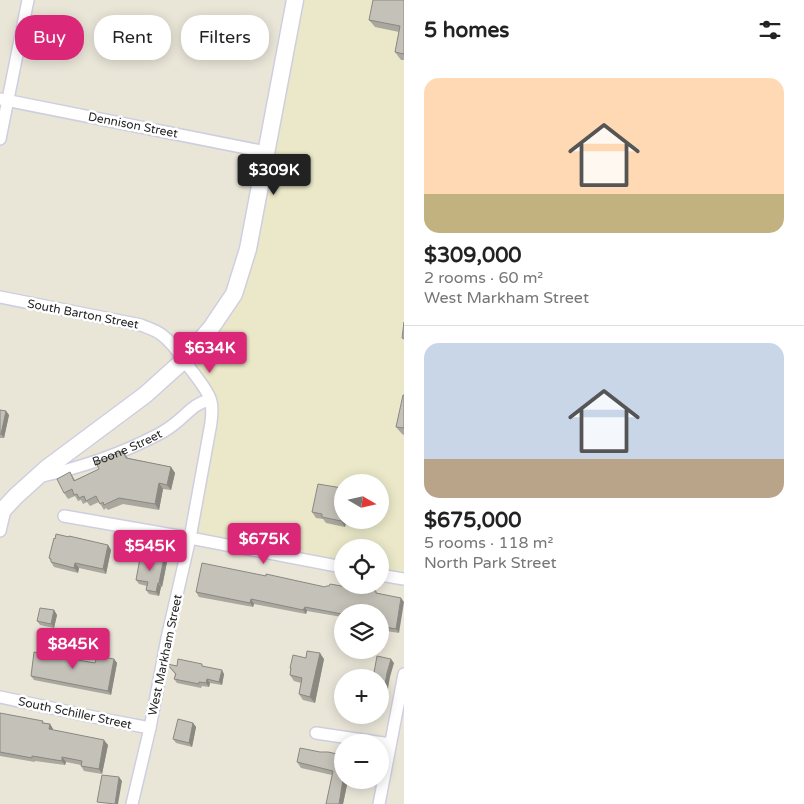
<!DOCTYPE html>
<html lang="en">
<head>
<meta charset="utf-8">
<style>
  :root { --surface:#fff; --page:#f2f2f2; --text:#222; --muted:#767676; --line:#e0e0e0; --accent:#db2777 }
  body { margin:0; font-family:"Varela Round",sans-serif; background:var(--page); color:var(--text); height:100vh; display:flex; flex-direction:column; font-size:19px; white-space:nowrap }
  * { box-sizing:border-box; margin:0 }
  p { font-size:16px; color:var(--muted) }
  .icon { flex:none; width:28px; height:28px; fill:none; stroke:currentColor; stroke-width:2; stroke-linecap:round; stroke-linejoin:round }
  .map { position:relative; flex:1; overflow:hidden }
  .drawer { display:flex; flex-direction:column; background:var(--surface); width:400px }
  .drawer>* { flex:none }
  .guide { position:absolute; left:15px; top:15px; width:314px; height:45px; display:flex; gap:10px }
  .needle { width:32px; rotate:99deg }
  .tools { position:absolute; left:334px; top:474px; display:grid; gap:10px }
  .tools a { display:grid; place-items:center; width:55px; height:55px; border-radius:50%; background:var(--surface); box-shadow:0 2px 12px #0003; font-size:25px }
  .price { position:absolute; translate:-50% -42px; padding:0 11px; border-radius:5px; background:var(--accent); color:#fff; font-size:16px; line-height:32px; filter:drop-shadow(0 1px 2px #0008) }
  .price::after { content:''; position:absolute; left:50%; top:30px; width:15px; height:11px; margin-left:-8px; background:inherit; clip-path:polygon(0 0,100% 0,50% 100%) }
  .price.on { background:#222; color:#fff }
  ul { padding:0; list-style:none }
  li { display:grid; align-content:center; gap:10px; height:265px; padding:0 20px }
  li+li { border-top:1px solid var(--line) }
  li span { display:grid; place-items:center; height:155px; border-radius:15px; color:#555 }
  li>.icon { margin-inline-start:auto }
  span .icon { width:90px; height:90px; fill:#fffc; stroke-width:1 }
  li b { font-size:21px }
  h2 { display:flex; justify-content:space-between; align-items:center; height:60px; padding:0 20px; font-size:21px }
  .pill { padding:0 18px; border-radius:20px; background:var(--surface); box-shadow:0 2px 12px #0003; font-size:18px; line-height:45px }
  .pill.on { background:var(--accent); color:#fff }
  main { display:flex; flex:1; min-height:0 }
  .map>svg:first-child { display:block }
  .education { fill:#eae8c8; fill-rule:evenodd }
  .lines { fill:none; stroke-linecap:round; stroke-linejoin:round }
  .minor-casing { stroke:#cfcedf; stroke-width:14 }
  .secondary-casing { stroke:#cfcedf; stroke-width:19 }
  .minor { stroke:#fff; stroke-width:11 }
  .secondary { stroke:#fff; stroke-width:16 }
  .wall { fill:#a9a79e }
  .shaded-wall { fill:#898881 }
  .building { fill:#c4c2b8; stroke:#898881 }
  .labels { text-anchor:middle; stroke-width:5; stroke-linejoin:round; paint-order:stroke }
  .street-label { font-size:12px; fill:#262626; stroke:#fff }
</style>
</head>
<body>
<main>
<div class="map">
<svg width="404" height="804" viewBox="0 0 404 804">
  <rect width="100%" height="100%" fill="#e9e6d8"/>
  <path class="education" d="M295,0H404V579L380,575V548H342V567L190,538L210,400L184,360L234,294ZM342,482H380V520H342Z"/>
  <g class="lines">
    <defs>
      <g id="minor">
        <path d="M0,99L266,152"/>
        <path d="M0,139L28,0"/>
        <path d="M0,297L141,325C148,328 156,330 162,335C173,343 181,356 189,367C196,376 204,386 209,396C213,404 212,414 211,423L190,538L167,638L150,728L132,804"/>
        <path id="s1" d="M38,477C80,468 121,454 159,434C165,431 172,426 178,421C189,412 195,403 210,400"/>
        <path d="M64,516L190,538L342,567"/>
        <path d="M0,531L6,506"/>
        <path d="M380,575L404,579"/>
        <path d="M0,697L108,720L150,728"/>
        <path d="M316,733L390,744"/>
        <path d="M379,804L404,674"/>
      </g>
      <path id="secondary" d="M0,513L16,496L47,468L145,395L184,360L211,328L234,294L248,249L295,0"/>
    </defs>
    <use href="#minor" class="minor-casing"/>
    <use href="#secondary" class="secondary-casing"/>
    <use href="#minor" class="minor"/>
    <use href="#secondary" class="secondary"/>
  </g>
  <path class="wall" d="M404,0V60H401L395,52L399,32L375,27L369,20Z
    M404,395V435L402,434L396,427Z
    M0,410L6,411L9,415L4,438H0Z
    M123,451L128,458L171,467L175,473L171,490L163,489L159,510L123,504L108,510L106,508L104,510L99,502L90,506L87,502L83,504L81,500L78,501L75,496L68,499L64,493L70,472L75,480L99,469Z
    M342,488V520H357L356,525L346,523L345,527L326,523L323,519L316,518L312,512Z
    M108,545L111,550L106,574L79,568L78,573L54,567L51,562V561L49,558Z
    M149,560L167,562L162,587H161L159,596L149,594L146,590L147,586L139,584L136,580Z
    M325,587L378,593L399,633L380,630V612H342V617L307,611L306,614L254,604L253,607L199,597L196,592Z
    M54,610L57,615L54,628L40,625L37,621Z
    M69,654H72L75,659V660L95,663L114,659L117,663L111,695L34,680L31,676L56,656Z
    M306,658L324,659L315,703L303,700L299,694L301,683L294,681L290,675L291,670L290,668Z
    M167,664L177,666H203L224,674L222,685L210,683L209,687L202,686L201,688L177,683L174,679L175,674Z
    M0,713L50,724L53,729V730L108,745L102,774L84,771L81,766V765L66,762L65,765L35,761V762L0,756Z
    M193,723L196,727L192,747L176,743L173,739Z
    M320,752L342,780H348L343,804L332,775L301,768L297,762Z"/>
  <path class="shaded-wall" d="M6,411L9,415L4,438L1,434Z
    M171,467L175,473L171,490L167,485Z
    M159,483L163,489L159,510L155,504Z
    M342,517V520H344L346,523L345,527L341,521Z
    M352,520H357L356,525Z
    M108,545L111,550L106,574L103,569Z
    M164,558L167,562L162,587L159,583Z
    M75,563L79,568L78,573L74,568Z
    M158,583L161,587L159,596L156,592Z
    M401,598L404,602L399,633L396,629Z
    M251,599L254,604L253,607L250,603Z
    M305,607L307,611L306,614L303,610Z
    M54,610L57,615L54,628L51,624Z
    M320,653L324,659L315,703L310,697Z
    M114,659L117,663L111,695L108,691Z
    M391,659L394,663L390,677L384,711L381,707L387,673Z
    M222,670L224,674L222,685L219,682Z
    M207,679L210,683L209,687L206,683Z
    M380,707L383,711L382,715L380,712Z
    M193,723L196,727L192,747L189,743Z
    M50,724L53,729L52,734L49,729Z
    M104,740L108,745L102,774L99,769Z
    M62,757L66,762L65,765L62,761Z
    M119,777L122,781L118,804H115Z
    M343,780H348L343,804H339Z"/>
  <path class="building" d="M373,0H404V54L395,52L400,26L369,20Z
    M404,322V339L402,338Z
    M403,395H404V428L396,427Z
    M0,410L6,411L1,434H0Z
    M123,451L126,458L171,467L167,485L159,483L155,504L119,498L104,505L103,502L100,504L96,496L86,501L84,496L79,498L77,494L74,495L72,489L64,493L57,479L70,472L74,481L99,469L96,462Z
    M318,484L342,488V517L341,521L322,517V514L312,512Z
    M56,534L69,537V536L108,545L103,569L75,563L74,568L51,562V559L49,558L54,538L55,539Z
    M150,555L164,558L159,583H158L156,592L146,590L148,582L136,580L140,558L149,560Z
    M202,563L266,576V574L325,587L326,586H329L330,584L359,589V587L376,591V593L401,598L396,629L380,626V612H342V614L305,607L303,610L251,599L250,603L196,592Z
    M40,608L54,610L51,624L37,621Z
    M57,650L68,652L67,654H72V659L95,663L97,656L114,659L108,691L31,676L34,652L56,656Z
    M307,651L320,653L310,697L299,694L302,678L290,675L291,668H290L293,655L306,658Z
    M377,656L391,659L387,673L381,707H380V678H373Z
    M178,659L202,664V666L222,670L219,682L207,679L206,683L199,682V684L174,679L176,674L167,664L177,666Z
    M0,713L43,721L42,723L50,724L49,729L104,740L99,769L81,766L82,761L62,757V761L32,756V758L0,752Z
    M178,719L193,723L189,743L173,739Z
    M300,748L320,752H328L342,755V780H343L339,804H326L333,771L297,762Z
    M102,775L119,777L115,804L97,802Z"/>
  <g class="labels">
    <g class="street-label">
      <text transform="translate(133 125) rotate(11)" y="4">Dennison Street</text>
      <text transform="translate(83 314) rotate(11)" y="4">South Barton Street</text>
      <text dy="4" stroke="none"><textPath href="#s1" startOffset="94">Boone Street</textPath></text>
      <text transform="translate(165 655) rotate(-78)" y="4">West Markham Street</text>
      <text transform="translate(75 713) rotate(12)" y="4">South Schiller Street</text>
    </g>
  </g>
</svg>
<div class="tools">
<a><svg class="needle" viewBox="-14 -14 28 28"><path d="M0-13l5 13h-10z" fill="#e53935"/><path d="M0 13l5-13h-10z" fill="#767676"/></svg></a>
<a><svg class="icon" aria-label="locate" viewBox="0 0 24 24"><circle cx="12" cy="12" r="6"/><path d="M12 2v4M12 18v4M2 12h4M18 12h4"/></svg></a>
<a><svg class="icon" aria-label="layers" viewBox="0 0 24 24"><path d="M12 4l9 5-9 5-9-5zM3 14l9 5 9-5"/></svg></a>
<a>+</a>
<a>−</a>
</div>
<b class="price on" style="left:274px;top:196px">$309K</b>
<b class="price" style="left:210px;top:374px">$634K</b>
<b class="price" style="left:264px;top:565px">$675K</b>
<b class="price" style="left:150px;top:572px">$545K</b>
<b class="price" style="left:73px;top:670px">$845K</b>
<div class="guide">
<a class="pill on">Buy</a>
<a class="pill">Rent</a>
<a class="pill">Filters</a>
</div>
</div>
<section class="drawer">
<h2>5 homes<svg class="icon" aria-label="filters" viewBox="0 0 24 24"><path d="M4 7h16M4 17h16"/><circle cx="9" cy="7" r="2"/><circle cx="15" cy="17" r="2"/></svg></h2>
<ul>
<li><span style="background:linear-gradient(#ffd9b3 75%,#c2b280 0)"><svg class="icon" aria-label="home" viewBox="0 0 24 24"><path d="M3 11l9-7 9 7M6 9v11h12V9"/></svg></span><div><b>$309,000</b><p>2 rooms · 60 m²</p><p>West Markham Street</p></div></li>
<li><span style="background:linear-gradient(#c9d6e8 75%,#b9a48a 0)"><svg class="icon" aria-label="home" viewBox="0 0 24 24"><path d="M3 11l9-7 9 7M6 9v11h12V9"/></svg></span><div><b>$675,000</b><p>5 rooms · 118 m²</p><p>North Park Street</p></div></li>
</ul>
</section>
</main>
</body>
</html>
